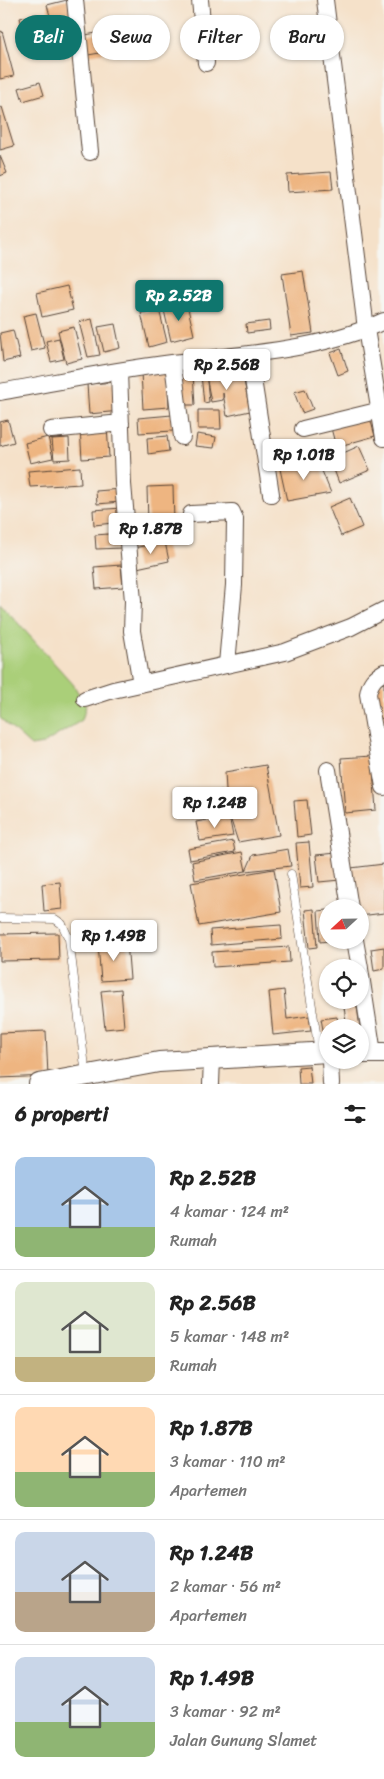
<!DOCTYPE html>
<html lang="id">
<head>
<meta charset="utf-8">
<style>
  :root { --surface:#fff; --page:#f6f6f6; --text:#222; --muted:#767676; --line:#e0e0e0; --accent:#0f766e }
  body { margin:0; font-family:Sriracha,sans-serif; background:var(--page); color:var(--text); height:100vh; display:flex; flex-direction:column; font-size:19px; white-space:nowrap }
  * { box-sizing:border-box; margin:0 }
  p { font-size:16px; color:var(--muted) }
  .icon { flex:none; width:28px; height:28px; fill:none; stroke:currentColor; stroke-width:2; stroke-linecap:round; stroke-linejoin:round }
  .map { position:relative; height:1084px; overflow:hidden }
  .details { display:flex; flex-direction:column; background:var(--surface); flex:1 }
  .details>* { flex:none }
  .top-card { position:absolute; left:15px; top:15px; width:355px; height:45px; display:flex; gap:10px }
  .needle { width:32px; rotate:248deg }
  .buttons { position:absolute; left:319px; top:899px; display:grid; gap:10px }
  .buttons a { display:grid; place-items:center; width:50px; height:50px; border-radius:50%; background:var(--surface); box-shadow:0 1px 4px #0004; font-size:25px }
  .price { position:absolute; translate:-50% -42px; padding:0 11px; border-radius:5px; background:#fff; color:#222; font-size:16px; line-height:32px; filter:drop-shadow(0 1px 2px #0008) }
  .price::after { content:''; position:absolute; left:50%; top:30px; width:15px; height:11px; margin-left:-8px; background:inherit; clip-path:polygon(0 0,100% 0,50% 100%) }
  .price.current { background:var(--accent); color:#fff }
  ul { padding:0; list-style:none }
  li { display:flex; align-items:center; gap:15px; height:125px; padding:0 15px }
  li+li { border-top:1px solid var(--line) }
  li span { display:grid; place-items:center; flex:none; width:140px; height:100px; border-radius:10px; color:#555 }
  li>.icon { margin-inline-start:auto }
  span .icon { width:60px; height:60px; fill:#fffc; stroke-width:1 }
  li b { font-size:21px }
  h2 { display:flex; justify-content:space-between; align-items:center; height:60px; padding:0 15px; font-size:21px }
  .pill { padding:0 18px; border-radius:22px; background:var(--surface); box-shadow:0 1px 4px #0004; font-size:18px; line-height:45px }
  .pill.current { background:var(--accent); color:#fff }
  .map>svg:first-child { display:block }
  .green { fill:#aacf79; stroke:#727c4c }
  .building { fill:#eeb581 }
  .lines { fill:none; stroke-linecap:round; stroke-linejoin:round }
  .service-casing { stroke:#574538; stroke-width:9 }
  .minor-casing { stroke:#574538; stroke-width:18 }
  .tertiary-casing { stroke:#574538; stroke-width:22 }
  .service { stroke:#fff; stroke-width:8 }
  .minor { stroke:#fff; stroke-width:16 }
  .tertiary { stroke:#fff; stroke-width:20 }
</style>
</head>
<body>
<div class="map">
<svg width="384" height="1084" viewBox="0 0 384 1084">
  <rect width="100%" height="100%" fill="#f6f6f2"/>
  <filter id="ink" filterUnits="userSpaceOnUse"><feTurbulence type="fractalNoise" baseFrequency=".02" numOctaves="2"/><feDisplacementMap in="SourceGraphic" scale="10" xChannelSelector="R" yChannelSelector="G"/><feConvolveMatrix kernelMatrix="1 2 1 2 8 2 1 2 1" color-interpolation-filters="sRGB"/></filter>
  <filter id="wash" filterUnits="userSpaceOnUse"><feTurbulence type="fractalNoise" baseFrequency=".0096" numOctaves="4" result="noise"/><feDisplacementMap in="SourceGraphic" scale="20" xChannelSelector="R" yChannelSelector="G"/><feGaussianBlur stdDeviation="1.12" result="paint"/><feColorMatrix in="noise" values="0 0 0 0 0 0 0 0 0 0 0 0 0 0 0 0 0 1.4 0 .05"/><feComposite in="paint" operator="in"/></filter>
  <g filter="url(#wash)">
    <rect width="100%" height="100%" fill="#f5e1c9"/>
    <path class="green" d="M0,603L73,684L86,706L82,720L43,744L31,746L0,718Z"/>
    <g id="blocks">
      <path class="building" d="M67,0L74,30L55,34L47,5Z
        M37,14L42,32L25,37L20,18Z
        M114,30L118,50L88,55L85,35Z
        M2,31L14,76L0,79V32Z
        M40,82L44,95L23,101L19,88Z
        M2,107L14,146L0,150V108Z
        M0,156L7,173L0,176Z
        M331,172L333,189L288,192L287,175Z
        M303,271L313,333L291,336L282,274Z
        M67,286L73,310L42,317L37,293Z
        M187,304L194,335L171,341L164,310Z
        M159,309L167,342L149,347L141,313Z
        M36,313L45,348L31,351L23,316Z
        M92,319L100,355L88,357L79,322Z
        M269,321L270,330L247,333L246,324Z
        M115,324L120,348L104,352L98,327Z
        M74,327L82,359L66,363L58,331Z
        M13,330L20,358L3,362L0,333Z
        M59,338L64,359L51,362L46,341Z
        M341,349L348,371L338,375L330,353Z
        M167,371L169,407L143,409L141,372Z
        M242,371L250,411L227,416L223,393V400L211,402L207,381L209,402L204,403L201,375L218,372L219,376Z
        M193,374L195,405H179L178,375Z
        M118,382L120,411L89,414L87,384Z
        M305,389L313,409L302,413L294,392Z
        M198,410H220L221,429H198Z
        M172,415L173,431L139,433L138,418Z
        M370,418L375,436L336,447L331,428Z
        M8,420L14,442L0,446V422Z
        M107,426L109,457L82,459L80,428Z
        M197,434L216,437L214,448L195,446Z
        M167,436L169,451L148,454L147,438Z
        M48,437L53,458L30,463L25,443Z
        M69,438L70,459L54,460L52,439Z
        M359,446L370,470L339,483L330,459Z
        M318,461L331,493L287,501L280,469Z
        M80,467L81,484L30,487L28,471Z
        M173,486L174,522L148,523L147,487Z
        M121,489V502L97,504L96,491Z
        M350,498L362,527L341,536L329,507Z
        M122,508L123,522L94,525L93,510Z
        M148,523L150,535L130,539L128,527Z
        M122,533L123,548L96,549L95,535Z
        M165,542L169,561L137,568L133,548Z
        M121,565L123,587L96,589L94,567Z
        M384,683V718L378,719L373,685Z
        M372,756L376,810L345,813L341,758Z
        M266,765L279,835L238,842L227,808L225,772Z
        M222,790L226,812L192,819L188,796Z
        M307,800L311,835L297,837L294,801Z
        M229,816L233,836L200,841L196,822Z
        M233,841L235,852L190,860L188,849Z
        M309,842L313,887L300,888L296,843Z
        M288,849L291,866L246,871L253,855Z
        M242,852L246,871L195,880L192,862Z
        M337,853L340,880L319,882L316,855Z
        M384,864V913L360,916V908H356L351,868Z
        M274,869L281,912L199,926L191,883Z
        M60,882L62,909L44,911L42,884Z
        M314,909L317,947L309,948L305,910Z
        M328,910V941L320,942L318,911Z
        M281,925L282,939L211,945L210,930Z
        M58,933L59,960L0,961V934Z
        M127,942L130,979L101,981L98,944Z
        M289,947L290,962L213,967L212,952Z
        M384,947V969L374,971L371,949Z
        M121,989L124,1027L105,1029L101,991Z
        M284,990L287,1019L309,1016L311,1031L273,1035L269,992Z
        M343,1000H356L360,1028H347Z
        M337,1017L339,1028H328V1035H324L321,1019Z
        M46,1031L48,1076L0,1078V1033Z
        M309,1066L311,1084H299L298,1067Z"/>
    </g>
  </g>
  <g filter="url(#ink)">
    <use href="#blocks" fill-opacity="0" stroke="#574538" stroke-width="1"/>
    <g class="lines">
      <defs>
        <path id="service" d="M291,874L319,1051
          M0,918L55,919L62,924L69,939L86,1075"/>
        <path id="minor" d="M75,0L90,152
          M200,0L206,63
          M325,0L366,329L384,438
          M249,354L271,494
          M173,363L182,437
          M119,371L123,484L133,601L132,631L141,684
          M0,392C57,382 115,370 172,363C243,354 319,351 384,321
          M303,429L381,410
          M51,430L121,423
          M191,514L232,512L235,519L234,585L227,664
          M384,672C374,678 370,682 368,694L384,787
          M85,699L113,690L285,652L351,627L384,610
          M328,770L350,908
          M355,940L360,968
          M360,969L373,1053
          M330,1060L331,1084
          M211,1084L212,1058"/>
        <path id="tertiary" d="M360,1053H384
          M39,1084L159,1062L328,1052"/>
      </defs>
      <use href="#service" class="service-casing"/>
      <use href="#minor" class="minor-casing"/>
      <use href="#tertiary" class="tertiary-casing"/>
      <use href="#service" class="service"/>
      <use href="#minor" class="minor"/>
      <use href="#tertiary" class="tertiary"/>
    </g>
  </g>
</svg>
<div class="buttons">
<a><svg class="needle" viewBox="-14 -14 28 28"><path d="M0-13l5 13h-10z" fill="#e53935"/><path d="M0 13l5-13h-10z" fill="#767676"/></svg></a>
<a><svg class="icon" aria-label="locate" viewBox="0 0 24 24"><circle cx="12" cy="12" r="6"/><path d="M12 2v4M12 18v4M2 12h4M18 12h4"/></svg></a>
<a><svg class="icon" aria-label="layers" viewBox="0 0 24 24"><path d="M12 4l9 5-9 5-9-5zM3 14l9 5 9-5"/></svg></a>
</div>
<b class="price current" style="left:179px;top:322px">Rp 2.52B</b>
<b class="price" style="left:227px;top:391px">Rp 2.56B</b>
<b class="price" style="left:304px;top:481px">Rp 1.01B</b>
<b class="price" style="left:151px;top:555px">Rp 1.87B</b>
<b class="price" style="left:215px;top:829px">Rp 1.24B</b>
<b class="price" style="left:114px;top:962px">Rp 1.49B</b>
<div class="top-card">
<a class="pill current">Beli</a>
<a class="pill">Sewa</a>
<a class="pill">Filter</a>
<a class="pill">Baru</a>
</div>
</div>
<section class="details">
<h2>6 properti<svg class="icon" aria-label="filters" viewBox="0 0 24 24"><path d="M4 7h16M4 17h16"/><circle cx="9" cy="7" r="2"/><circle cx="15" cy="17" r="2"/></svg></h2>
<ul>
<li><span style="background:linear-gradient(#a9c7e8 70%,#8fb573 0)"><svg class="icon" aria-label="home" viewBox="0 0 24 24"><path d="M3 11l9-7 9 7M6 9v11h12V9"/></svg></span><div><b>Rp 2.52B</b><p>4 kamar · 124 m²</p><p>Rumah</p></div></li>
<li><span style="background:linear-gradient(#dfe7d0 75%,#c2b280 0)"><svg class="icon" aria-label="home" viewBox="0 0 24 24"><path d="M3 11l9-7 9 7M6 9v11h12V9"/></svg></span><div><b>Rp 2.56B</b><p>5 kamar · 148 m²</p><p>Rumah</p></div></li>
<li><span style="background:linear-gradient(#ffd9b3 65%,#8fb573 0)"><svg class="icon" aria-label="home" viewBox="0 0 24 24"><path d="M3 11l9-7 9 7M6 9v11h12V9"/></svg></span><div><b>Rp 1.87B</b><p>3 kamar · 110 m²</p><p>Apartemen</p></div></li>
<li><span style="background:linear-gradient(#c9d6e8 60%,#b9a48a 0)"><svg class="icon" aria-label="home" viewBox="0 0 24 24"><path d="M3 11l9-7 9 7M6 9v11h12V9"/></svg></span><div><b>Rp 1.24B</b><p>2 kamar · 56 m²</p><p>Apartemen</p></div></li>
<li><span style="background:linear-gradient(#c9d6e8 65%,#8fb573 0)"><svg class="icon" aria-label="home" viewBox="0 0 24 24"><path d="M3 11l9-7 9 7M6 9v11h12V9"/></svg></span><div><b>Rp 1.49B</b><p>3 kamar · 92 m²</p><p>Jalan Gunung Slamet</p></div></li>
</ul>
</section>
</body>
</html>
